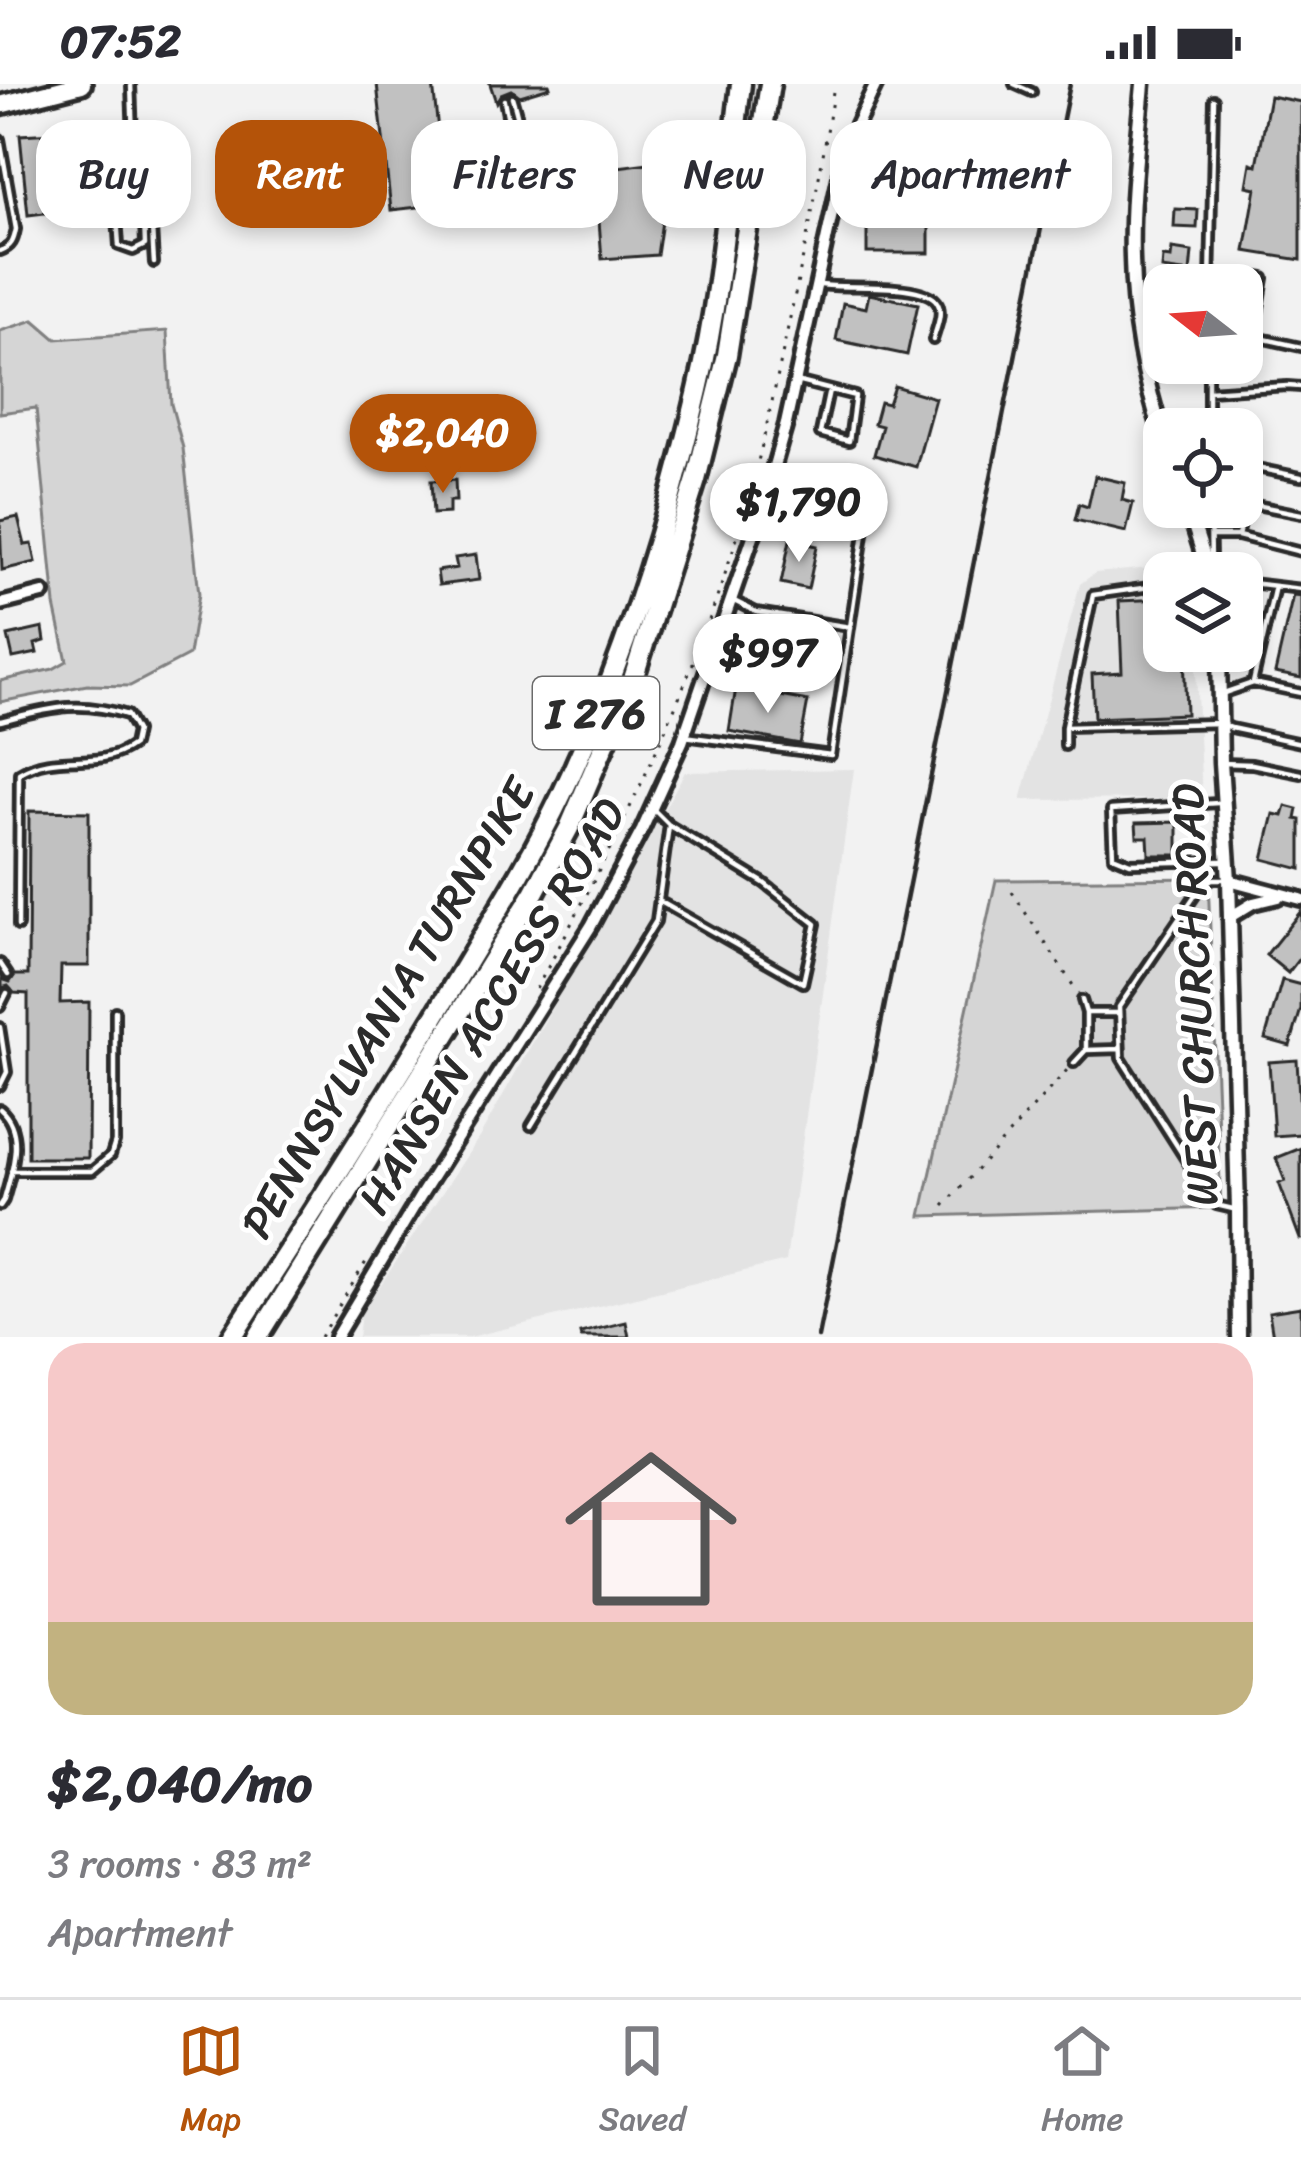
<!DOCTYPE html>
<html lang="en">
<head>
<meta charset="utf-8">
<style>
  :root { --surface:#fff; --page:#f7f7f7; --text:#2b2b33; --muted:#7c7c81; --line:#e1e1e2; --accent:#b45309 }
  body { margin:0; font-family:Sriracha,sans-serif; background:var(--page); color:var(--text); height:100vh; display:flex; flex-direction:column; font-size:45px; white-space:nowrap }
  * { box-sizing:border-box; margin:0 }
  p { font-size:39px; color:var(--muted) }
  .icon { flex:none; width:66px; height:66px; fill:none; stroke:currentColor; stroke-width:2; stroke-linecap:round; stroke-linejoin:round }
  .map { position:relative; height:1253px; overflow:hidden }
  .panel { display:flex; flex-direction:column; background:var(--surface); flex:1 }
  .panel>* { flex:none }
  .hud { position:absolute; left:36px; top:36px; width:1230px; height:108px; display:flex; gap:24px }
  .needle { width:78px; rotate:287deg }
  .controls { position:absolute; left:1143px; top:180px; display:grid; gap:24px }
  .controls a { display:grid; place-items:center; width:120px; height:120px; border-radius:24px; background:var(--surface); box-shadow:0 6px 18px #0003; font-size:60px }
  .price { position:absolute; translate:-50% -102px; padding:0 27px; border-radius:42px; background:#fff; color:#222; font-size:39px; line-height:78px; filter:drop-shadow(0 3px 6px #0008) }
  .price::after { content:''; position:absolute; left:50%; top:72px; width:36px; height:27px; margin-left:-18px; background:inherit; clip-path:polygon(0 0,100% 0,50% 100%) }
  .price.active { background:var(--accent); color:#fff }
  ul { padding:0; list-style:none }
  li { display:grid; align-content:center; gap:24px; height:636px; padding:0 48px }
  li span { display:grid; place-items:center; height:372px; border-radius:36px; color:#555 }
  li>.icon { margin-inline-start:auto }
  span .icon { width:216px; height:216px; fill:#fffc; stroke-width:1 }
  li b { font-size:51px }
  .chip { padding:0 42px; border-radius:36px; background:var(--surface); box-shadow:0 6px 18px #0003; font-size:42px; line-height:108px }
  .chip.active { background:var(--accent); color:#fff }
  .status { display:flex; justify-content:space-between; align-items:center; height:84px; padding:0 60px; background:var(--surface); direction:ltr }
  .status svg { height:33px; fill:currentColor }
  .tabs { display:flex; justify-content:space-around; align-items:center; height:168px; border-top:3px solid var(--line); background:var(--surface); font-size:33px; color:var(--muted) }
  .tabs a { display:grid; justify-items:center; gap:6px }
  .tabs .active { color:var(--accent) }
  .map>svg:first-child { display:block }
  .built { fill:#e3e3e3 }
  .green { fill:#d5d5d5; stroke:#808080; stroke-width:3 }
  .building { fill:#c1c1c1; stroke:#2b2b2b; stroke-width:3 }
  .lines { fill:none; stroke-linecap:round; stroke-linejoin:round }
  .service-casing { stroke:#2b2b2b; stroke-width:14 }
  .minor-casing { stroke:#2b2b2b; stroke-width:20 }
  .tertiary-casing { stroke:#2b2b2b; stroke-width:21 }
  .primary-casing { stroke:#2b2b2b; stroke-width:26 }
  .motorway-casing { stroke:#2b2b2b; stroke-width:27 }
  .path { stroke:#2b2b2b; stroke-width:3; stroke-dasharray:3 9; stroke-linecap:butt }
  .service { stroke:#fff; stroke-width:4.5 }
  .minor { stroke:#fff; stroke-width:10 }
  .tertiary { stroke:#fff; stroke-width:12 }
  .primary { stroke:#fff; stroke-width:16 }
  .motorway { stroke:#fff; stroke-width:18 }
  .rail { stroke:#2b2b2b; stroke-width:4.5 }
  .labels { text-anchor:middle; stroke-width:10; stroke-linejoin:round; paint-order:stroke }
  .shield { fill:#fff; stroke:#6b6b6b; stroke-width:3 }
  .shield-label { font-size:42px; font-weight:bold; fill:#2b2b2b }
  .street-label { font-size:45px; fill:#2b2b2b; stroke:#fff }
</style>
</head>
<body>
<div class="status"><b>07:52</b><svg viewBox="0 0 49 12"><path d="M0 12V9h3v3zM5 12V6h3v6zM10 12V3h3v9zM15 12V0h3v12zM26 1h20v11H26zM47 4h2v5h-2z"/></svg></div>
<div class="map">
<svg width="1301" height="1253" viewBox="0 0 1301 1253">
  <rect width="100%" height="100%" fill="#f2f2f2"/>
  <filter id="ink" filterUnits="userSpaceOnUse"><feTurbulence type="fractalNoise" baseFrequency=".00833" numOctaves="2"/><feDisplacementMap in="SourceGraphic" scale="24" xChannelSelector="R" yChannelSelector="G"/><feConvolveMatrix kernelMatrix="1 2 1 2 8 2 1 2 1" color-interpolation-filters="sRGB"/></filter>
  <g filter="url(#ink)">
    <path class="built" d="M1184,481L1186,489H1164V567H1195L1202,715L1021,716L1080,500L1095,489Z
      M854,685L786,1177L470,1253H358L361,1230L480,1052L685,688Z"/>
    <path class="green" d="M34,236L56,255L167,247L171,320L183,364L199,510L189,571L130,602L87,601L0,618V597L53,585L67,577L55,521L36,324L0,329V247Z
      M1208,794L1221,1124L921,1132L996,796Z"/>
    <path class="building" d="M377,0H433L446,120L391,126Z
      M490,0H549L550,3L520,12L511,6L501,10L496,18Z
      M1270,12L1301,18V176L1245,167L1256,104L1247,102L1251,79L1257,81Z
      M53,49L61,127L28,131L20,51Z
      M671,76L657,171L602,175L595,86Z
      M1175,125L1198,126L1197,144L1174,143Z
      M867,132H929V169H867Z
      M1172,165L1192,168L1190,189L1162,185L1163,173L1171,174Z
      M869,210L918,220L907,271L836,256L843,219L866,224Z
      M894,302L935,314L916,383L874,371L882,342L874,340L880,318L888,320Z
      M1095,392L1125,399L1122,416L1133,419L1126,448L1075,436L1079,420L1088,423Z
      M455,396L456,417H449V429L433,430L431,397Z
      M18,433L25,461L32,460L36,478L2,486L0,437Z
      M790,456L817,462L808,505L781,499Z
      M476,471L479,496L439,501L437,487L457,484L455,474Z
      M1293,511L1301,512V594L1275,589Z
      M1164,515V567H1184L1186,630L1094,634L1092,590L1122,588L1119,517Z
      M43,544L45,557L35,560L37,569L13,574L8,552Z
      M736,604L808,617L800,660L729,647Z
      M1286,722L1298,725L1296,735L1301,736V785L1263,775L1274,730L1283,732Z
      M29,727L89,728V882H61L60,919L89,918L88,1074H28V910L14,909L8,902L2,904V895L10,898L15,891H28Z
      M1178,738V771H1149L1148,753H1137L1136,739Z
      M1301,827V872L1288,889L1266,871Z
      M1282,896L1301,901V925L1290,962L1265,955Z
      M1297,976L1301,1050L1274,1052L1269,978Z
      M1301,1064V1155H1300L1279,1099L1285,1097L1276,1074Z
      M1301,1223V1252L1273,1253L1269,1228Z
      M626,1238L629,1253H581L580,1249Z"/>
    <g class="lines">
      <defs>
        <path id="service" d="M1014,0L1032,8
          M0,55L16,145C14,156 12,163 0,167
          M133,55C153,91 151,138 154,179
          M107,65L133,55L131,0
          M491,78C497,73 504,71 510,67C526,54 517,29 512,13
          M491,78L494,63L507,61L511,51L504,16
          M106,103L116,118L119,162L133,167L145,161L143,106L146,88
          M840,112L950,110
          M821,201C846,205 923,197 937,218C944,228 936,245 933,256
          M1210,201L1214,15
          M1241,201L1243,191L1264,194L1254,253
          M1242,250L1301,263
          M1146,261H1164
          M800,298L855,312L849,357L820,349L829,306
          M1208,307L1287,302L1301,303
          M1208,345V279
          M1242,381L1301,393
          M1246,419L1301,430
          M1210,423L1211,477
          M1212,452H1238L1301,468
          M1238,452L1254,383
          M1242,498L1301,505
          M734,517L756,528L850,543
          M764,580L777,531
          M1253,599L1275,502
          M1221,610L1253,599L1301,609
          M0,637C48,625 77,615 127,631L136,647L133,661C97,688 58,665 19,689L18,842
          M1065,643L1220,639L1231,644L1301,659
          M684,652L831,671L866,436L819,427
          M1065,662V643L1093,511L1164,501
          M1221,679L1252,680L1301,690
          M1218,719L1111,726L1113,772L1130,779L1222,777
          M1224,795H1212L1200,804L1119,923L1121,974L1209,1112L1216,1121L1233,1125
          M659,817L803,899L816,840L764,799L669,741
          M0,879L8,891
          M1082,916L1086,929
          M0,923L7,909
          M1118,929H1086V966L1120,965
          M0,943L7,988L0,1002
          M1074,979L1086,966
          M0,1025C26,1048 12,1087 4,1116L0,1122
          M531,1042L656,837L669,741L652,724
          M11,1087H92L111,1071L115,1058V927"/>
        <path id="minor" d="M0,520L43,509
          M1229,796L1301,815
          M1230,833L1253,819L1278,813
          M336,1253L421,1111L591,842L642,746L682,658L757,441L786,340L847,61L876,0"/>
        <path id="tertiary" d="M1143,0C1138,58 1130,117 1132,175C1133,237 1145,298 1164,357
          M1188,423L1209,489
          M1219,567L1221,679L1229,796L1238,1125L1239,1253"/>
        <path id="primary" d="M0,21L82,0"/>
        <path id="motorway" d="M232,1253C310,1134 387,1014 459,892C495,832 532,773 562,710C623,581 666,444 698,306C722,206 728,102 741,0
          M258,1253L534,809L569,744L634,592L696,396L727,271L770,0"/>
      </defs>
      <use href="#service" class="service-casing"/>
      <use href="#minor" class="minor-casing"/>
      <use href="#tertiary" class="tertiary-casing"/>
      <use href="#primary" class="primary-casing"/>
      <use href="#motorway" class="motorway-casing"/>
      <path class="path" d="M1012,808L1078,909
        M536,905C611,769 680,629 728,481C756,398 774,310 792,224C808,150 824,76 834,0
        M944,1122L1068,985
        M320,1253L369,1173"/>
      <use href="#service" class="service"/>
      <use href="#minor" class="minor"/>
      <use href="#tertiary" class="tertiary"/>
      <use href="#primary" class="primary"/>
      <use href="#motorway" class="motorway"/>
      <path class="rail" d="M818,1253L1070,0"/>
    </g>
  </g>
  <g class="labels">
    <rect class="shield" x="533" y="593" width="126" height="72" rx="9"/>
    <g class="shield-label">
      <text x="596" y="644">I 276</text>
    </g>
    <g class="street-label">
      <text transform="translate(1194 911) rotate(-92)" y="16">WEST CHURCH ROAD</text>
      <text transform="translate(491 922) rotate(-59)" y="16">HANSEN ACCESS ROAD</text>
      <text transform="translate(387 924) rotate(-59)" y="16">PENNSYLVANIA TURNPIKE</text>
    </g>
  </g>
</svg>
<div class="controls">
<a><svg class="needle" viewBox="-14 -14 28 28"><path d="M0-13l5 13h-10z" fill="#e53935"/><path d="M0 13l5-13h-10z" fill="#7c7c81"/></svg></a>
<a><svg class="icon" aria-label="locate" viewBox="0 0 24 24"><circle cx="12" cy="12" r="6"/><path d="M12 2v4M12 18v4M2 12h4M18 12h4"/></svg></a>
<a><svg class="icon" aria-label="layers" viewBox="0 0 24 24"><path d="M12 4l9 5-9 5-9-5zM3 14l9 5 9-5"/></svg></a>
</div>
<b class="price active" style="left:443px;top:412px">$2,040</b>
<b class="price" style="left:799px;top:481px">$1,790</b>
<b class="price" style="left:768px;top:632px">$997</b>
<div class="hud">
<a class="chip">Buy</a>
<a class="chip active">Rent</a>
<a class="chip">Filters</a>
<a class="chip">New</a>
<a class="chip">Apartment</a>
</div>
</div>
<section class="panel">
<ul>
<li><span style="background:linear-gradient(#f6c9c9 75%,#c2b280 0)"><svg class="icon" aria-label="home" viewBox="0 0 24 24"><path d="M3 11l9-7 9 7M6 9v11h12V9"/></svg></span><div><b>$2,040/mo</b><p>3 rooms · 83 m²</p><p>Apartment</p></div></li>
</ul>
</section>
<nav class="tabs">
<a class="active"><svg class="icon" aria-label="map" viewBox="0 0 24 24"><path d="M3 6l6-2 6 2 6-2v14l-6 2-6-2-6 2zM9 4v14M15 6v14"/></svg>Map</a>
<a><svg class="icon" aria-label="saved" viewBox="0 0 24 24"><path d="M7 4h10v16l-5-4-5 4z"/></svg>Saved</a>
<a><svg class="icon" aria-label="home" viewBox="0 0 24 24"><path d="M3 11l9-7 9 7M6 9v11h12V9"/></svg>Home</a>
</nav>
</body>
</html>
